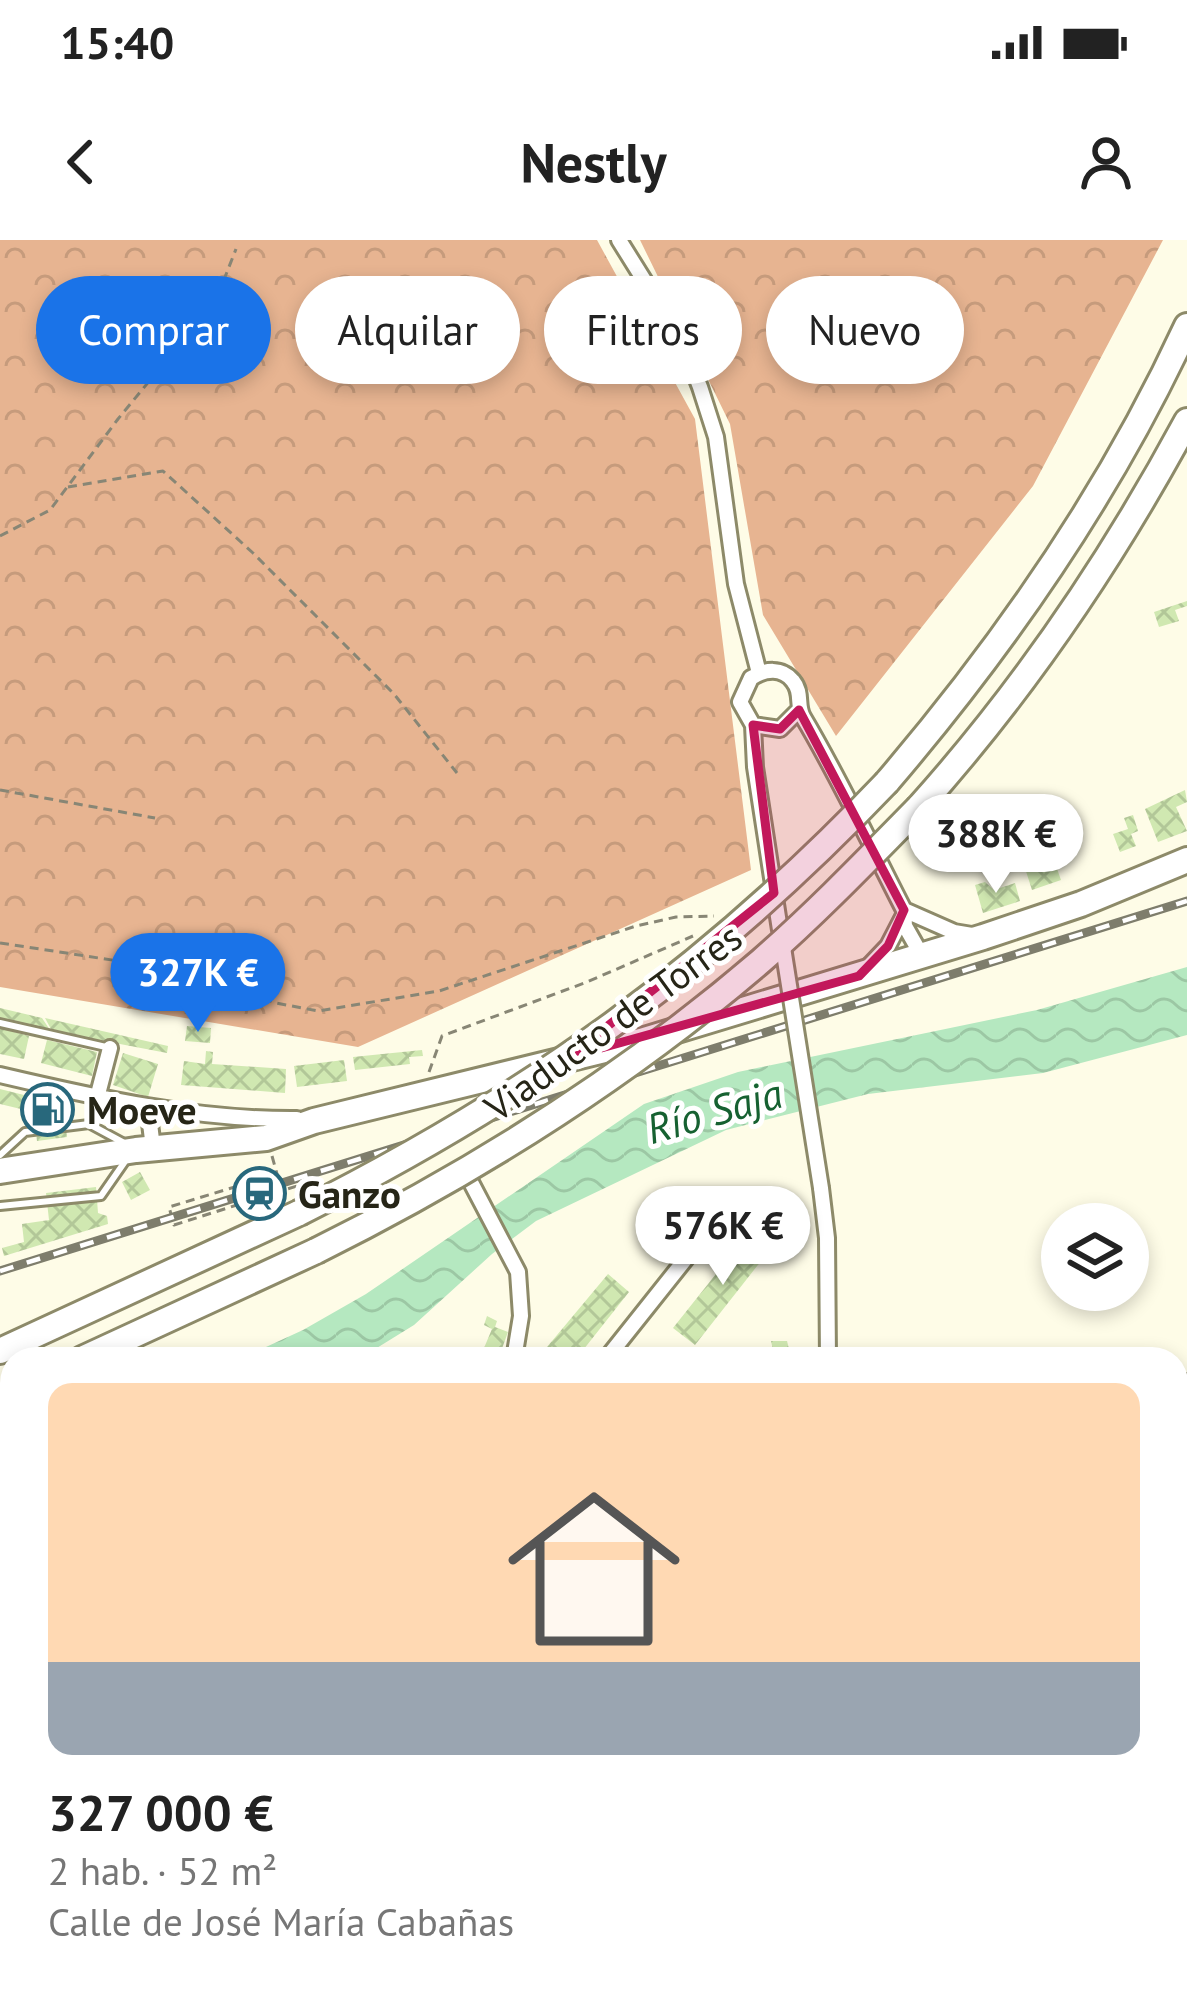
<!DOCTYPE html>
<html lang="es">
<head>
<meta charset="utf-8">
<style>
  :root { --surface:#fff; --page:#f2f2f2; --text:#222; --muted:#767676; --line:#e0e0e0; --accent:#1a73e8 }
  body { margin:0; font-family:"PT Sans",sans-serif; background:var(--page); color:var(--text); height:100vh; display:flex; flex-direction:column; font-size:45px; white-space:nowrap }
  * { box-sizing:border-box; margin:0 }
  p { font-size:39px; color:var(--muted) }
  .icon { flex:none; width:66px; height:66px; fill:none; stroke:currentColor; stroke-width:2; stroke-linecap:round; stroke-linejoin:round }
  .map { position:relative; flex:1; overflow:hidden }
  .drawer { position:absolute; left:0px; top:1107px; width:1188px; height:663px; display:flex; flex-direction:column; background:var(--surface); border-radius:36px 36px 0 0; box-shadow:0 6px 18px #0003 }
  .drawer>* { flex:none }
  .guide { position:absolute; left:36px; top:36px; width:1116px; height:108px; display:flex; gap:24px }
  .controls { position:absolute; left:1041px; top:963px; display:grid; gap:24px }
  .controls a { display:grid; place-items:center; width:108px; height:108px; border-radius:50%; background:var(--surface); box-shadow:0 6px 18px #0003; font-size:60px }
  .price { position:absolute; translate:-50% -102px; padding:0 27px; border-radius:42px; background:#fff; color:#222; font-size:39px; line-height:78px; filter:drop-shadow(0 3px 6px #0008) }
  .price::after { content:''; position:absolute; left:50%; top:72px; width:36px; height:27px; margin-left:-18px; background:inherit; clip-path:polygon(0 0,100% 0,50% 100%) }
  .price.active { background:var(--accent); color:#fff }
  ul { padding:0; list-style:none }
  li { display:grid; align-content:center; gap:24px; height:636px; padding:0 48px }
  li+li { border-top:3px solid var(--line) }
  li span { display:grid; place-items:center; height:372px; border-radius:24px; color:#555 }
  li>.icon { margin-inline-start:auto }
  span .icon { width:216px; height:216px; fill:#fffc; stroke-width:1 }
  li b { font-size:51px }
  .pill { padding:0 42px; border-radius:54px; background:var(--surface); box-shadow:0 6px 18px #0003; font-size:42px; line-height:108px }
  .pill.active { background:var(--accent); color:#fff }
  .status { display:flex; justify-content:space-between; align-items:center; height:84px; padding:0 60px; background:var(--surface); direction:ltr }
  .status svg { height:33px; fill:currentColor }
  header { display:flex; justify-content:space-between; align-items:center; height:156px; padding:0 48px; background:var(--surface); font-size:54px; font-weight:700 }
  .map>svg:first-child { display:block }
  .green { fill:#faceb1 }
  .forest { fill:url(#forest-crowns) }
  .water { fill:url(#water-waves) }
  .building { fill:url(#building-cross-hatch) }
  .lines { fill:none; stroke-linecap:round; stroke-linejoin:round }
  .lane-casing { stroke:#8d8a69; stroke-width:12 }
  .street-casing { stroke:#8d8a69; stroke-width:20 }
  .highway-casing { stroke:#8d8a69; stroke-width:30 }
  .path { stroke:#888675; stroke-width:3; stroke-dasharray:9 6; stroke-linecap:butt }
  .lane { stroke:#fff; stroke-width:6 }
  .street { stroke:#fff; stroke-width:14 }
  .highway { stroke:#fff; stroke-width:24 }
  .rail-casing { stroke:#7e7d6c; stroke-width:9 }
  .rail { stroke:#fff; stroke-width:4.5; stroke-dasharray:14; stroke-linecap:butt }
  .street-bridge-casing { stroke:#8d8a69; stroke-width:20; stroke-linecap:butt }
  .highway-bridge-casing { stroke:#8d8a69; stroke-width:30; stroke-linecap:butt }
  .street-bridge { stroke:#fff; stroke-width:14 }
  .highway-bridge { stroke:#fff; stroke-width:24 }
  .marked { fill:#c2185b; fill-opacity:0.2; stroke:#c2185b; stroke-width:9; stroke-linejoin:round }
  .labels { text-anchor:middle; stroke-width:10; stroke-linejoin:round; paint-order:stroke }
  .street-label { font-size:39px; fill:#262517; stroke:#fff }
  .poi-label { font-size:39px; font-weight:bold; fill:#262517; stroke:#fff; text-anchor:start }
  .water-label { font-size:42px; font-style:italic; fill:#166131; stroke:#fff }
</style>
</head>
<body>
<div class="status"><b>15:40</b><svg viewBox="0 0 49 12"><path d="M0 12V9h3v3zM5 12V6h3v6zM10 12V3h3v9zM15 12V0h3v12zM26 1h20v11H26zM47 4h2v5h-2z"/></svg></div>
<header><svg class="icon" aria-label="back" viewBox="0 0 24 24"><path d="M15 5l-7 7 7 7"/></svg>Nestly<svg class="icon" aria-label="person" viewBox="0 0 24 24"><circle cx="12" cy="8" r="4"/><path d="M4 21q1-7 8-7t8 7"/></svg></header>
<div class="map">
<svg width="1187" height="1769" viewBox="0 0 1187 1769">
  <defs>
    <pattern id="forest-crowns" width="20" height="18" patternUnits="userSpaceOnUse" patternTransform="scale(3)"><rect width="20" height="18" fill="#e7b491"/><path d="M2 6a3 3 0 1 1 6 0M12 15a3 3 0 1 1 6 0" fill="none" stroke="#c69b7c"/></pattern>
    <pattern id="water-waves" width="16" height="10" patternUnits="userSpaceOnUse" patternTransform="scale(3)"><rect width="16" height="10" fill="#b5e8c0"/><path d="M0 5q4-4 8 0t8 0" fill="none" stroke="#9cc7a4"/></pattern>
    <pattern id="building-cross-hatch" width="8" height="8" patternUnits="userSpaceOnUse" patternTransform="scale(3)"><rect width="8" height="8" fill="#d0e8b1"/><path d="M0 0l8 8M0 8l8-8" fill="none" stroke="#b2c798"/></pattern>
  </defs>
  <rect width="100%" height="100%" fill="#fefce7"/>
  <path class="green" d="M184,1758H316L315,1769H192Z"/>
  <path class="forest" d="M0,0H597L695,179L751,630L358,807L0,747Z
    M640,0H1163L1033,246L836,496L763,375L730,184Z
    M12,1351V1493L0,1499V1361Z"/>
  <path class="water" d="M1187,727V795L1043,833L868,854L726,890L536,981L492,1014L414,1085L359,1119H240L303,1090L366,1054L644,864L738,832L1037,770Z
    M12,1264V1349L0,1359V1272Z"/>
  <path class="building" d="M1187,361V366L1175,370L1179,381L1159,387L1154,372Z
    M1185,550L1187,562L1176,567L1187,591L1158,602L1145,569Z
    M1133,575L1138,591L1131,594L1136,606L1120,612L1113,594L1128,589L1124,578Z
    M1034,619L1037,629L1055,623L1061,640L1032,650L1023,622Z
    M985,642L994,650L1015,643L1020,661L983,673L975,645Z
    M0,768L42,778L50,790L0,779Z
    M45,778L168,806L167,813L52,791Z
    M187,786L211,788L210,803L185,801Z
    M0,788L29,796L24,819L0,814Z
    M47,800L97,812L92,836L41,823Z
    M422,810L423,816L409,817L410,824L355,830L353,817Z
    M206,811L213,812L212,824L286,829L285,853L181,845L184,821L205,824Z
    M123,813L158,824L148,857L113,845Z
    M344,820L347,841L297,847L294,826Z
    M0,849L24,855L25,870L0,864Z
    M54,864L56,874L64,873L67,897L37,901L34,877L41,876L40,866Z
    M140,932L150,950L131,960L122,942Z
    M96,947L98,973L107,976L108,984L4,1016L2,1008L24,1002L22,984L49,980L46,953Z
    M751,990L772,1007L695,1105L673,1088Z
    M608,1034L629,1052L576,1119H537Z
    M487,1076L497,1081L495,1087L508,1092L500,1114L484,1108L492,1089L484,1085Z
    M771,1101H787L791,1117L775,1119Z
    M1183,1367L1187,1371L1184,1400L1176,1394V1380L1183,1377L1178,1372Z
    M88,1758H103L127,1764L126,1769H89Z
    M147,1758H175V1769H146Z
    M360,1758H391L390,1769H359Z
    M468,1758H501V1769H466Z"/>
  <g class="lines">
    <defs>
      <path id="lane" d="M0,783L106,807
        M0,915L25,892L89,884L126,904
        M0,966L101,956L126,920"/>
      <path id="street" d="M619,0L682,101L700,147L716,197L736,344L759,433
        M753,485L780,489L799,470
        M904,670L954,692L972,695
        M780,690L755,527L753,485L740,462L751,438C765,429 782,427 793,441C803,453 796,465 803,477C840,539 871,606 904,670L905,686L922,716
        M869,726L888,706L903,677
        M0,835C98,858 196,880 297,879
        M97,858L110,808
        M148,867L153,908
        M464,929L518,1032L521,1076L514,1119
        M821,948L827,998L828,1119
        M606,1119L723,972L755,956
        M1176,1151L1187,1142
        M1176,1439L1187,1428
        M0,1672L12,1690
        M0,1737L12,1748
        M127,1758L139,1769
        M1075,1758L1079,1769
        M3,1769L12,1757
        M36,1769L51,1758
        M76,1769L77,1758
        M429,1769L430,1758
        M542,1769L548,1758
        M728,1769L730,1758"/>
      <path id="highway" d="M887,542C1006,403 1110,253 1187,86
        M919,567C1024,450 1112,320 1187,181
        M0,931L136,910L266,898L314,881L641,801L983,697L1081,664L1187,620
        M0,1111L299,973
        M82,1119L316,1011
        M0,1173L12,1167"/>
    </defs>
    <use href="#lane" class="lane-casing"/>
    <use href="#street" class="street-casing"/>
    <use href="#highway" class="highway-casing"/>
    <path class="path" d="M68,247L163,231L253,313L394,454L457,533
      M0,296L50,270L118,179L216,60L236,9
      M0,550L155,578
      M0,703L191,732L276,763L318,771L439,751L636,686L676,677L714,676
      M429,832L442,796L587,742L693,696
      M272,916L277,934L169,967L174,985L319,939
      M217,1758L218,1769
      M248,1758L249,1769
      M279,1758L280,1769
      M320,1769L321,1758
      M519,1769L521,1758"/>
    <use href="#lane" class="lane"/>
    <use href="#street" class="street"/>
    <use href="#highway" class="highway"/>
    <defs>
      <path id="rail" d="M0,1031L1187,661"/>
    </defs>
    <use href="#rail" class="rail-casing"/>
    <use href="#rail" class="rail"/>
    <defs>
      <path id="street-bridge" d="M782,701L821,948"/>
      <path id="highway-bridge" d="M299,973C530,857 709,729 887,542
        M316,1011C475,932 626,837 761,721C816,673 868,619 919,567"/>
    </defs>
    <use href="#street-bridge" class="street-bridge-casing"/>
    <use href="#highway-bridge" class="highway-bridge-casing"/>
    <use href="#street-bridge" class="street-bridge"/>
    <use href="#highway-bridge" class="highway-bridge"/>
  </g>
  <path class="marked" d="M799,470L904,670L888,706L859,736L569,817L774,653L753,485L780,489Z"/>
  <defs>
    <symbol id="fuel-ring" viewBox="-11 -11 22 22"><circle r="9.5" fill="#fff" stroke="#28687c" stroke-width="1.5"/><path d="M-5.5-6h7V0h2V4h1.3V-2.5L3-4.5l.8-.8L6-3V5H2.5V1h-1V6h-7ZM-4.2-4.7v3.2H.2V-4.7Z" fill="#28687c"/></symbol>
    <symbol id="station-ring" viewBox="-11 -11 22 22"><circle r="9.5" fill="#fff" stroke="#28687c" stroke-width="1.5"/><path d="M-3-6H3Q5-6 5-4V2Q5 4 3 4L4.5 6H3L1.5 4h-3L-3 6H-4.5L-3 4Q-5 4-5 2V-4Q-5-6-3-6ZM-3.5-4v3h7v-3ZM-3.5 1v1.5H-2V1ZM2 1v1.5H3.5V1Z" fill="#28687c"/></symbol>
  </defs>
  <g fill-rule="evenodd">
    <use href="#fuel-ring" x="18" y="840" width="59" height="59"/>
    <use href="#station-ring" x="230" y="924" width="59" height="59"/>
  </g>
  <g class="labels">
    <g class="street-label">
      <text transform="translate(613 782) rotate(-36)" y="14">Viaducto de Torres</text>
    </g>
    <g class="poi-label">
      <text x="87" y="884">Moeve</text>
      <text x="298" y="968">Ganzo</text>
    </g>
    <g class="water-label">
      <text transform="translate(714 871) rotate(-16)" y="15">Río Saja</text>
    </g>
  </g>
</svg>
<div class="controls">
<a><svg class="icon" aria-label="layers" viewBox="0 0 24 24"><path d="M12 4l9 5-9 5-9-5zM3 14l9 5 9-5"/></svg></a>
</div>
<b class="price" style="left:996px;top:656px">388K €</b>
<b class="price active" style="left:198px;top:795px">327K €</b>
<b class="price" style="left:723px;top:1048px">576K €</b>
<div class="guide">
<a class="pill active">Comprar</a>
<a class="pill">Alquilar</a>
<a class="pill">Filtros</a>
<a class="pill">Nuevo</a>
</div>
<section class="drawer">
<ul>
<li><span style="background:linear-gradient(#ffd9b3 75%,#9aa5b1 0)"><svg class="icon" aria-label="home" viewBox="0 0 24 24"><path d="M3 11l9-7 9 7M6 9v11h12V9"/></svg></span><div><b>327 000 €</b><p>2 hab. · 52 m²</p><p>Calle de José María Cabañas</p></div></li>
</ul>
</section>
</div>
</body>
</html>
